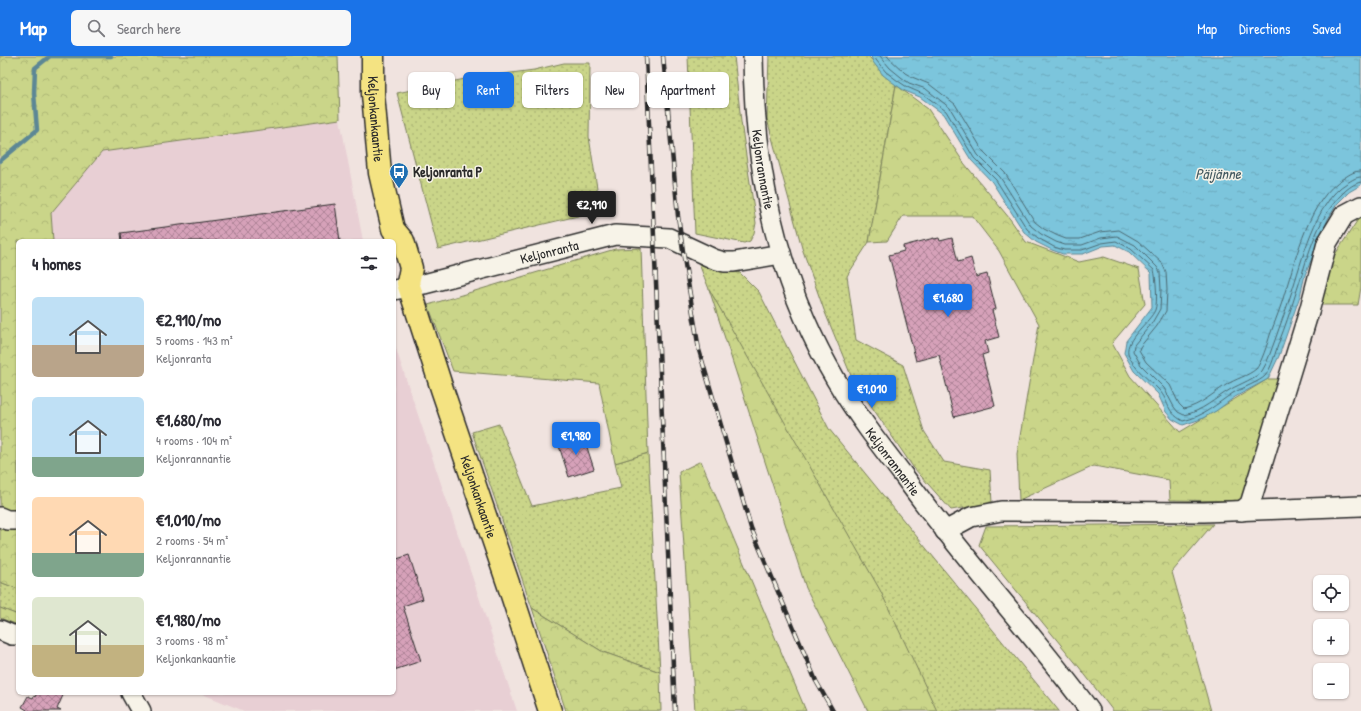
<!DOCTYPE html>
<html lang="en">
<head>
<meta charset="utf-8">
<style>
  :root { --surface:#fff; --page:#f7f7f7; --text:#2b2b33; --muted:#7c7c81; --accent:#1a73e8 }
  body { margin:0; font-family:"Patrick Hand",sans-serif; background:var(--page); color:var(--text); height:100vh; display:flex; flex-direction:column; font-size:15px; white-space:nowrap }
  * { box-sizing:border-box; margin:0 }
  p { font-size:13px; color:var(--muted) }
  .icon { flex:none; width:22px; height:22px; fill:none; stroke:currentColor; stroke-width:2; stroke-linecap:round; stroke-linejoin:round }
  .map { position:relative; flex:1; overflow:hidden }
  .sheet { position:absolute; left:16px; top:183px; width:380px; height:456px; display:flex; flex-direction:column; background:var(--surface); border-radius:6px; box-shadow:0 1px 3px #0004 }
  .sheet>* { flex:none }
  .banner { position:absolute; left:408px; top:16px; width:380px; height:36px; display:flex; gap:8px }
  .buttons { position:absolute; left:1313px; top:519px; display:grid; gap:8px }
  .buttons a { display:grid; place-items:center; width:36px; height:36px; border-radius:6px; background:var(--surface); box-shadow:0 1px 3px #0004; font-size:20px }
  .price { position:absolute; translate:-50% -34px; padding:0 9px; border-radius:4px; background:var(--accent); color:#fff; font-size:13px; line-height:26px; filter:drop-shadow(0 1px 2px #0008) }
  .price::after { content:''; position:absolute; left:50%; top:24px; width:12px; height:9px; margin-left:-6px; background:inherit; clip-path:polygon(0 0,100% 0,50% 100%) }
  .price.current { background:#222; color:#fff }
  ul { padding:0; list-style:none }
  li { display:flex; align-items:center; gap:12px; height:100px; padding:0 16px }
  li span { display:grid; place-items:center; flex:none; width:112px; height:80px; border-radius:6px; color:#555 }
  li>.icon { margin-inline-start:auto }
  span .icon { width:48px; height:48px; fill:#fffc; stroke-width:1 }
  li b { font-size:17px }
  h2 { display:flex; justify-content:space-between; align-items:center; height:48px; padding:0 16px; font-size:17px }
  .chip { padding:0 14px; border-radius:6px; background:var(--surface); box-shadow:0 1px 3px #0004; font-size:14px; line-height:36px }
  .chip.current { background:var(--accent); color:#fff }
  header { display:flex; align-items:center; gap:24px; box-sizing:border-box; height:56px; padding:0 20px; background:var(--accent); color:#fff }
  header strong { font-size:19px }
  nav { display:flex; gap:22px; margin-inline-start:auto; font-size:14px }
  .search { width:280px; height:36px; background:var(--page); display:flex; align-items:center; gap:10px; box-sizing:border-box; padding:0 14px; border-radius:6px; color:var(--muted); font-size:15px }
  .map>svg:first-child { display:block }
  .built { fill:#e8cfd4 }
  .green { fill:url(#green-dots); stroke:#7a805a }
  .forest { fill:url(#forest-crowns); stroke:#7a805a }
  .water { fill:url(#water-ripples); stroke:#5c8795 }
  .lines { fill:none; stroke-linecap:round; stroke-linejoin:round }
  .shore { stroke:#4b6972; stroke-width:1 }
  .stream { stroke:#5c8795; stroke-width:4.5 }
  .building { fill:url(#building-cross-hatch); stroke:#2b2b2b }
  .minor-casing { stroke:#2b2b2b; stroke-width:22 }
  .major-casing { stroke:#2b2b2b; stroke-width:25 }
  .minor { stroke:#f7f3e8; stroke-width:19 }
  .major { stroke:#f4e382; stroke-width:22 }
  .rail-casing { stroke:#2b2b2b; stroke-width:4.5 }
  .rail { stroke:#f7f3e8; stroke-width:3; stroke-dasharray:9; stroke-linecap:butt }
  .labels { text-anchor:middle; stroke-width:3; stroke-linejoin:round; paint-order:stroke }
  .street-label { font-size:14px; fill:#2b2b2b; stroke:#f7f3e8 }
  .poi-label { font-size:14px; font-weight:bold; fill:#2b2b2b; stroke:#f7f3e8; text-anchor:start }
  .water-label { font-size:15px; font-style:italic; fill:#435960; stroke:#f7f3e8 }
</style>
</head>
<body>
<header>
<strong>Map</strong>
<div class="search"><svg class="icon" aria-label="search" viewBox="0 0 24 24"><circle cx="10" cy="10" r="6"/><path d="M15 15l6 6"/></svg>Search here</div>
<nav><a>Map</a><a>Directions</a><a>Saved</a></nav>
</header>
<div class="map">
<svg width="1361" height="655" viewBox="0 0 1361 655">
  <defs>
    <pattern id="green-dots" width="8" height="8" patternUnits="userSpaceOnUse"><rect width="8" height="8" fill="#cad589"/><path d="M2 2h.1M6 6h.1" fill="none" stroke="#aeb776" stroke-width="1.8" stroke-linecap="round"/></pattern>
    <pattern id="forest-crowns" width="20" height="18" patternUnits="userSpaceOnUse"><rect width="20" height="18" fill="#cad589"/><path d="M2 6a3 3 0 1 1 6 0M12 15a3 3 0 1 1 6 0" fill="none" stroke="#aeb776"/></pattern>
    <pattern id="water-ripples" width="26" height="14" patternUnits="userSpaceOnUse"><rect width="26" height="14" fill="#7cc5dc"/><path d="M2 4q2-2 4 0t4 0M15 11q2-2 4 0t4 0" fill="none" stroke="#6ba9bd"/></pattern>
    <pattern id="building-cross-hatch" width="8" height="8" patternUnits="userSpaceOnUse"><rect width="8" height="8" fill="#d6a1b9"/><path d="M0 0l8 8M0 8l8-8" fill="none" stroke="#ae8397"/></pattern>
  </defs>
  <rect width="100%" height="100%" fill="#f0e3df"/>
  <filter id="ink" filterUnits="userSpaceOnUse"><feTurbulence type="fractalNoise" baseFrequency=".025" numOctaves="2"/><feDisplacementMap in="SourceGraphic" scale="8" xChannelSelector="R" yChannelSelector="G"/><feConvolveMatrix kernelMatrix="1 2 1 2 8 2 1 2 1" color-interpolation-filters="sRGB"/></filter>
  <g filter="url(#ink)">
    <path class="built" d="M340,63L363,185H53L51,157L102,96Z
      M394,287L517,655H244L200,637H394Z"/>
    <path class="green" d="M688,0H734L741,66L756,167L754,177L750,185L744,187L695,177Z
      M769,0H868L896,29L869,186L847,220L856,284L903,309L924,375L944,406L990,414L992,447L951,454L913,411L852,322L824,254L802,192L767,63Z
      M564,7H590L589,81L597,132L599,155L438,193L397,37L465,23L534,14Z
      M699,208L740,217L759,236L829,373L1059,655H929L709,233Z
      M499,368L532,450L621,432L615,407L648,397L660,616L603,596L532,552L472,376Z
      M0,526L18,533V559L0,552Z"/>
    <path class="forest" d="M0,0H338L340,63L102,96L51,157L53,185H18V533L0,526Z
      M896,29L928,53L964,107L1010,163L1026,186L1079,206L1104,201L1139,213L1145,248L1112,287L1130,320L1180,376L1268,323H1280L1241,445L1170,444L1169,424L1094,410L1019,444L1017,398L1039,268L999,195L972,160H903L887,185L869,186Z
      M1361,161V231L1358,249H1320L1334,200L1359,162Z
      M641,192L648,397L615,407L599,327L453,315L428,249L615,193Z
      M709,233L880,534L937,655H868L806,532Z
      M701,405L806,655H695L679,416Z
      M1213,468L1172,516L1211,655H1113L1079,611L979,489L986,470Z
      M0,552L18,559V569L0,562Z
      M532,552L603,596L660,616L661,655H566Z"/>
    <path class="water" d="M871,0H1361V129L1349,136L1337,148L1328,163L1305,219L1300,240L1279,300L1268,323L1235,341L1216,355L1201,363L1183,369L1172,363L1166,356L1158,338L1134,315L1124,297L1126,285L1152,251L1151,217L1129,196L1115,189L1103,190L1083,198H1063L1052,194L1036,186L1024,176L992,126L971,104L943,58L920,41L905,35L896,29L883,19L873,6Z"/>
    <g class="lines">
      <path class="shore" d="M875,0L876,4L886,16L898,25L907,31L923,38L946,55L974,102L996,124L1027,173L1038,182L1054,191L1064,194H1082L1102,187L1116,185L1131,193L1154,214C1156,221 1158,247 1155,254C1150,266 1125,283 1128,297C1133,313 1149,323 1159,334C1170,346 1165,355 1183,365C1205,360 1216,348 1233,337C1240,333 1261,325 1265,320C1271,314 1276,294 1279,286C1285,271 1290,256 1295,240C1307,205 1315,164 1343,137C1348,132 1355,127 1361,126
        M880,0L890,12L901,21L909,27L926,33L950,52L978,99L1000,121L1031,170L1041,178L1056,186L1065,189H1082L1101,182L1117,180L1135,189L1157,211L1160,216L1161,234L1160,253L1152,267L1134,289L1133,295L1141,309L1164,332L1174,351L1178,356L1184,359C1203,355 1214,343 1231,333C1238,329 1258,321 1262,315C1268,306 1271,294 1275,284C1280,269 1286,254 1291,238C1302,205 1315,146 1347,127C1352,124 1356,121 1361,121
        M887,0L905,17L912,21L929,28L955,48L983,95L1005,117L1035,166L1044,173L1058,180L1066,183H1080L1100,176L1119,174L1138,185L1162,207L1166,216L1167,234L1166,255L1157,270L1140,291L1139,294L1146,306L1170,329L1179,348L1184,353C1201,349 1212,338 1226,329C1235,323 1248,320 1256,313C1261,308 1268,286 1270,279C1275,265 1281,251 1285,236C1297,200 1309,143 1344,122C1350,118 1354,115 1361,115"/>
      <path class="stream" d="M0,105L37,74L34,37L35,12L50,0H111"/>
    </g>
    <path class="building" d="M335,148L340,185H122L121,177Z
      M934,182V183L939,182L940,185L952,182L958,206L971,202L976,221L987,218L996,253L992,254L999,281L985,285L988,297L982,299L995,350L954,361L939,299L916,305L889,199L904,195L903,190Z
      M583,379L594,413L569,421L558,387Z
      M409,499L423,543L403,550L421,605L394,614V504Z
      M37,637H64L57,653L61,655H26L27,654L22,651L28,640L33,642L34,640L35,641Z"/>
    <g class="lines">
      <defs>
        <g id="minor">
          <path id="s1" d="M753,0C754,113 778,226 836,324C856,358 880,389 904,420C917,438 931,457 945,474C993,535 1044,593 1090,655"/>
          <path id="s2" d="M394,234L424,228L615,179L669,182L714,203L724,206H734L781,198"/>
          <path d="M1242,455L1250,448L1310,252L1327,187L1344,159L1361,150"/>
          <path d="M0,461L7,464H18"/>
          <path d="M945,475L971,461L1001,455L1204,456L1361,450"/>
          <path d="M0,574L12,579H18"/>
          <path d="M131,637L141,655"/>
        </g>
        <g id="major">
          <path id="s3" d="M373,0V38L380,117L393,173L403,185L411,212L408,227L442,333L508,527L550,655"/>
        </g>
      </defs>
      <use href="#minor" class="minor-casing"/>
      <use href="#major" class="major-casing"/>
      <use href="#minor" class="minor"/>
      <use href="#major" class="major"/>
      <defs>
        <path id="rail" d="M646,0L675,655
          M663,0L678,160L684,202L699,294L751,472L816,625L833,655"/>
      </defs>
      <use href="#rail" class="rail-casing"/>
      <use href="#rail" class="rail"/>
    </g>
  </g>
  <defs>
    <symbol id="bus-pin" viewBox="-11 -11 22 30"><path d="M0 17L-7.5 6A9.5 9.5 0 1 1 7.5 6Z" fill="#1f6fb2" stroke="#f7f3e8"/><path d="M-5-6H5V4H4V6H2V4H-2V6H-4V4H-5ZM-3.5-4V0h7V-4ZM-3.5 1.2v1.5H-2V1.2ZM2 1.2v1.5H3.5V1.2Z" fill="#fff"/></symbol>
  </defs>
  <g fill-rule="evenodd">
    <use href="#bus-pin" x="388" y="105" width="22" height="30"/>
  </g>
  <g class="labels">
    <g class="street-label">
      <text dy="5" stroke="none"><textPath href="#s3" startOffset="63">Keljonkankaantie</textPath></text>
      <text dy="5" stroke="none"><textPath href="#s1" startOffset="114">Keljonrannantie</textPath></text>
      <text dy="5" stroke="none"><textPath href="#s2" startOffset="160">Keljonranta</textPath></text>
      <text dy="5" stroke="none"><textPath href="#s1" startOffset="438">Keljonrannantie</textPath></text>
      <text dy="5" stroke="none"><textPath href="#s3" startOffset="459">Keljonkankaantie</textPath></text>
    </g>
    <g class="poi-label">
      <text x="413" y="121">Keljonranta P</text>
    </g>
    <g class="water-label">
      <text x="1218" y="123">Päijänne</text>
    </g>
  </g>
</svg>
<div class="buttons">
<a><svg class="icon" aria-label="locate" viewBox="0 0 24 24"><circle cx="12" cy="12" r="6"/><path d="M12 2v4M12 18v4M2 12h4M18 12h4"/></svg></a>
<a>+</a>
<a>−</a>
</div>
<b class="price current" style="left:592px;top:169px">€2,910</b>
<b class="price" style="left:948px;top:262px">€1,680</b>
<b class="price" style="left:872px;top:353px">€1,010</b>
<b class="price" style="left:576px;top:400px">€1,980</b>
<div class="banner">
<a class="chip">Buy</a>
<a class="chip current">Rent</a>
<a class="chip">Filters</a>
<a class="chip">New</a>
<a class="chip">Apartment</a>
</div>
<section class="sheet">
<h2>4 homes<svg class="icon" aria-label="filters" viewBox="0 0 24 24"><path d="M4 7h16M4 17h16"/><circle cx="9" cy="7" r="2"/><circle cx="15" cy="17" r="2"/></svg></h2>
<ul>
<li><span style="background:linear-gradient(#bfe0f5 60%,#b9a48a 0)"><svg class="icon" aria-label="home" viewBox="0 0 24 24"><path d="M3 11l9-7 9 7M6 9v11h12V9"/></svg></span><div><b>€2,910/mo</b><p>5 rooms · 143 m²</p><p>Keljonranta</p></div></li>
<li><span style="background:linear-gradient(#bfe0f5 75%,#7fa58c 0)"><svg class="icon" aria-label="home" viewBox="0 0 24 24"><path d="M3 11l9-7 9 7M6 9v11h12V9"/></svg></span><div><b>€1,680/mo</b><p>4 rooms · 104 m²</p><p>Keljonrannantie</p></div></li>
<li><span style="background:linear-gradient(#ffd9b3 70%,#7fa58c 0)"><svg class="icon" aria-label="home" viewBox="0 0 24 24"><path d="M3 11l9-7 9 7M6 9v11h12V9"/></svg></span><div><b>€1,010/mo</b><p>2 rooms · 54 m²</p><p>Keljonrannantie</p></div></li>
<li><span style="background:linear-gradient(#dfe7d0 60%,#c2b280 0)"><svg class="icon" aria-label="home" viewBox="0 0 24 24"><path d="M3 11l9-7 9 7M6 9v11h12V9"/></svg></span><div><b>€1,980/mo</b><p>3 rooms · 98 m²</p><p>Keljonkankaantie</p></div></li>
</ul>
</section>
</div>
</body>
</html>
